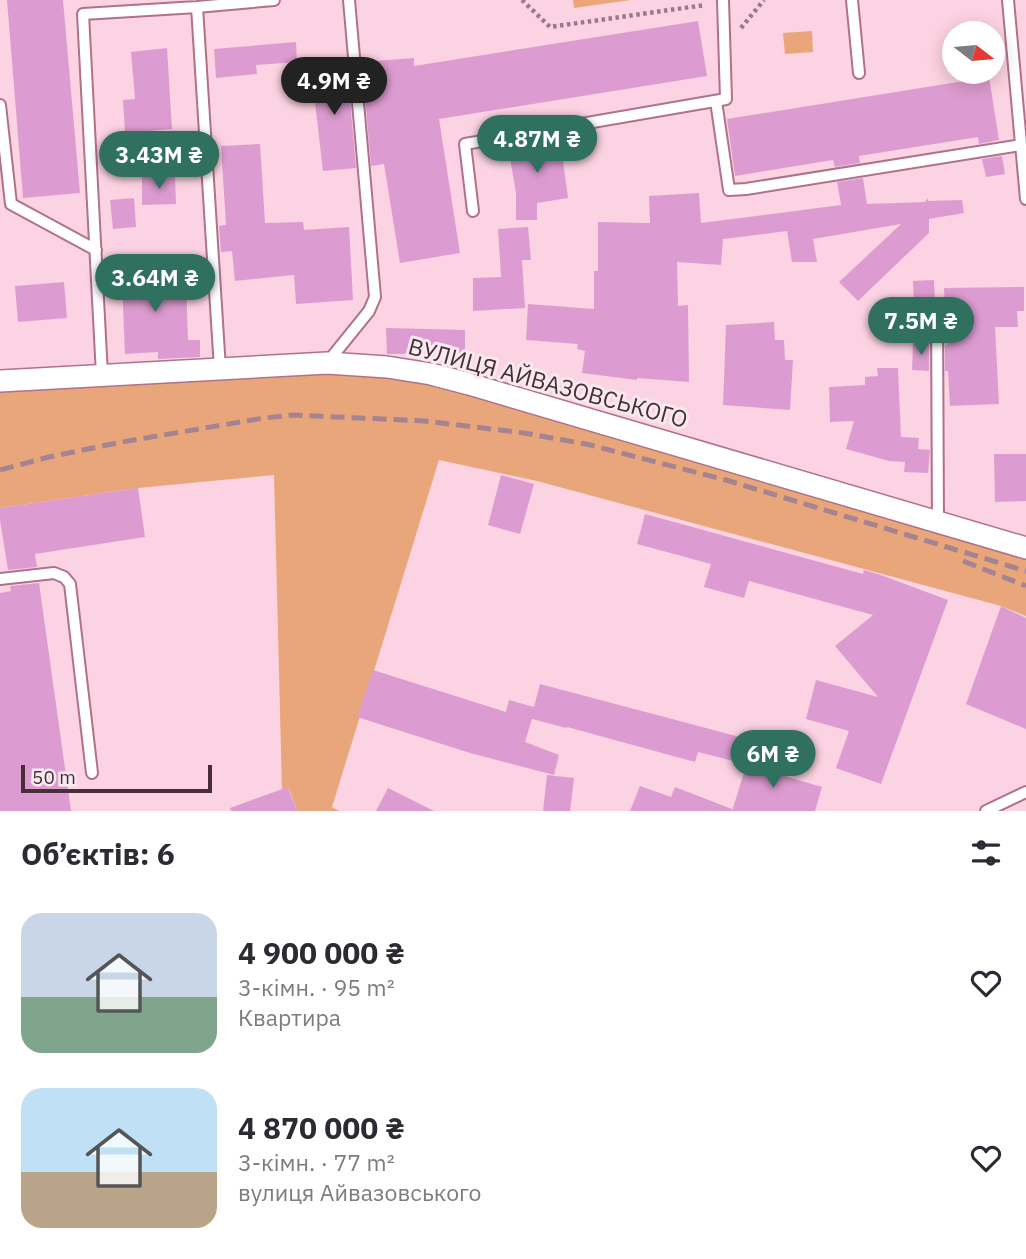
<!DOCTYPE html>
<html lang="uk">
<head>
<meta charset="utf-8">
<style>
  :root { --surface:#fff; --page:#f2f2f3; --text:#2b2b33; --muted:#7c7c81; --accent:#2f705f }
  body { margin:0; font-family:"IBM Plex Sans",sans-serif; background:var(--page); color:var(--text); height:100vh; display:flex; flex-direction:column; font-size:26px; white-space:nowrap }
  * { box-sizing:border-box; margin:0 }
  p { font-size:23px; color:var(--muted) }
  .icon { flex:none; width:38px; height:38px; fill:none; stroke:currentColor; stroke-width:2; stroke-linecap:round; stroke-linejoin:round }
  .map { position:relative; height:811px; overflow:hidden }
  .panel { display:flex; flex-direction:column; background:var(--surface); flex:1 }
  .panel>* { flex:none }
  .needle { width:46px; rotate:106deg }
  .fabs { position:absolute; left:942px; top:21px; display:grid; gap:14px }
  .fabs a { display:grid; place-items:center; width:63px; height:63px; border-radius:50%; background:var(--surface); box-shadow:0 4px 18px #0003; font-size:35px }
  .scale { position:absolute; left:21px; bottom:18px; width:191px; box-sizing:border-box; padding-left:7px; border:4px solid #482e39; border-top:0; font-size:19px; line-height:24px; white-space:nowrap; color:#482e39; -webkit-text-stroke:5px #f7e9ee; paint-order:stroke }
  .price { position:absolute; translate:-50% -60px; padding:0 16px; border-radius:24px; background:var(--accent); color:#fff; font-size:23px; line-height:46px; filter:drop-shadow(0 2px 4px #0008) }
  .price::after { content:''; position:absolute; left:50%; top:42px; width:21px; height:16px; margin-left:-10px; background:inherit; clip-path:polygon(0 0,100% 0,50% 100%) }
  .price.selected { background:#222; color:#fff }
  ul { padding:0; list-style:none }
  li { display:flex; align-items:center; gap:21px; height:175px; padding:0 21px }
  li span { display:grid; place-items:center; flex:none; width:196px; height:140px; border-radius:21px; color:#555 }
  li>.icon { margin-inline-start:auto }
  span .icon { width:84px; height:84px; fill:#fffc; stroke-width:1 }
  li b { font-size:30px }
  h2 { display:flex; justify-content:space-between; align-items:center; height:84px; padding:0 21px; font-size:30px }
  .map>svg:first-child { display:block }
  .green { fill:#eaa67b }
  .building { fill:#dd9cd1 }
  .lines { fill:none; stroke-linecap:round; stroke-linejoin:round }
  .service-casing { stroke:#af728b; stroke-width:14 }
  .minor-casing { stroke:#af728b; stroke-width:24 }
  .path { stroke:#9b7a87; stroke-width:4.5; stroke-dasharray:3.5 3.5; stroke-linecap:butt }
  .service { stroke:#fff; stroke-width:10 }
  .minor { stroke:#fff; stroke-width:21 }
  .rail { stroke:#a58390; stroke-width:5; stroke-dasharray:14 7; stroke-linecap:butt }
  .labels { text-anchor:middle; stroke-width:6; stroke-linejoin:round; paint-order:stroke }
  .street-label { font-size:23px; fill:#482e39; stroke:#f7e9ee }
</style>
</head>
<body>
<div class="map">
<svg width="1026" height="811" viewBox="0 0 1026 811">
  <rect width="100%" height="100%" fill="#fcd3e2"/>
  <path class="green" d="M573,0H631L574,8Z
    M812,31L813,52L785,54L783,33Z
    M387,367L1026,547V616L1001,606L537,481L439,460L332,807L339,811H297L289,788L282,790L274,475L138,488L0,508V381Z"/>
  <path class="building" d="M7,0H63L80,193L23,198Z
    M698,21L707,76L439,119L460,253L400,263L384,164L371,166L362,62L414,58V66Z
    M296,42L297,62L256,65L257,74L216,78L214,49Z
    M167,48L172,129L125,133L123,100L135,99L131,52Z
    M347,64L356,168L323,171L311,68Z
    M989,77L999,140L979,144L978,137L859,156L860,163L835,167L833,160L735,176L727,119Z
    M560,137L568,198L537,203V220H516V193L508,146Z
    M260,144L265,223L303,222L304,230L349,227L353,300L296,304L294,275L235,281L232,251L221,252L219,226L226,225L221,146Z
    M1002,156L1005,174L986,177L982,159Z
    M175,176L176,204L142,205V177Z
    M863,178L867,204L925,202L928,198V201L962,200L964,213L929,219V233L858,301L839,282L901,224L813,239L817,262H792L787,231L723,239L721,265L677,262L678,306L688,305L689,382L637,378V380L582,373L585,351L577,349L578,344L526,340L528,304L594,309V271H598V222L650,223L649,196L699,193L701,223L841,205L837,182Z
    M134,198L136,227L113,229L110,200Z
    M528,227L531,260H522L525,308L473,311V278L501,277L498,229Z
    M146,257L148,283L186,281L188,340H200V357L158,359V352L125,354L121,259Z
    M934,280L935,304L914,305L913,281Z
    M64,282L67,318L18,322L15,286Z
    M1024,287V311H1017L1018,327H995L999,404L950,406L948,371H945V345H947L944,288Z
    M774,322L775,340H784L785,360H793L790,410L723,405L726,325Z
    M386,328L465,330V353L387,354Z
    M913,344H929V371L912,370Z
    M877,368H898L901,437L919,438L918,449L930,450L928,473L904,472L905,462L889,461L846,449L854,421L830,422L829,387L865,385V377L878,376Z
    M994,454H1026V501L995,502Z
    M501,475L534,484L520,534L488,525Z
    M138,488L145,537L35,554L37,567L8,570L0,520V508Z
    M645,514L863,574L864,570L878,574L948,600L881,784L836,768L849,731L806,719L816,680L878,697L835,646L873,615L749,581L744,598L704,587L711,564L637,544Z
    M39,583L71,811H0V593L11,591L10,586Z
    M1001,606L1026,618V729L966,704Z
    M373,670L506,712L509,700L534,707L540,684L740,737L733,761L698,752L695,762L567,727L566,728L532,719L525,742L559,755L554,775L470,753L357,717Z
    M750,754L777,762L774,773L822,787L815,811H732Z
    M547,775L574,778L570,811H543Z
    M640,786L671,797L675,787L732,809V811H630Z
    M288,787L297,811H231L230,808Z
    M388,788L434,811H376Z"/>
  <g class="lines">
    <defs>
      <path id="service" d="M852,0L859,73
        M1008,0L1026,199
        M197,7L220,369
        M716,101L729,190L746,189L1021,145
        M0,105L11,204L96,250
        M473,211L465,144L726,99L723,0
        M937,315L938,521
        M327,363L369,311L375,297L349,0
        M102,375L83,14L197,7L274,0
        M0,579L54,573L64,577L70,584L92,773
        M986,811L1026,792"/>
      <path id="minor" d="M0,381L327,363L387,367L431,374L469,384L1026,548"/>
    </defs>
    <use href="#service" class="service-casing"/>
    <use href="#minor" class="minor-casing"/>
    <path class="path" d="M522,0L550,27L705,5
      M741,28L764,0"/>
    <use href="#service" class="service"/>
    <use href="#minor" class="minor"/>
    <path class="rail" d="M0,470L49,457L122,442L264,418L294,415L425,421L524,433L586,444L726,480L1026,571
      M963,561L1026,586"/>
  </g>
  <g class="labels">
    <g class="street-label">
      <text transform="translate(548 383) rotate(15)" y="8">ВУЛИЦЯ АЙВАЗОВСЬКОГО</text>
    </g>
  </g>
</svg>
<div class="fabs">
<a><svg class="needle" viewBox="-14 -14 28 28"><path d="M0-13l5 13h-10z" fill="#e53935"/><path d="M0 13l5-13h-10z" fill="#7c7c81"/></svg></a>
</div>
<div class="scale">50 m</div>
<b class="price selected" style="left:334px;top:117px">4.9M ₴</b>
<b class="price" style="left:537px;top:175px">4.87M ₴</b>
<b class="price" style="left:159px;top:191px">3.43M ₴</b>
<b class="price" style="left:155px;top:314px">3.64M ₴</b>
<b class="price" style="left:921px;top:357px">7.5M ₴</b>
<b class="price" style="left:773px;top:790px">6M ₴</b>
</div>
<section class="panel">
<h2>Об’єктів: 6<svg class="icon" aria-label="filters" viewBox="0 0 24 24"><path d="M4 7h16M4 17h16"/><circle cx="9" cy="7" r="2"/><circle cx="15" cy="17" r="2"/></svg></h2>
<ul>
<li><span style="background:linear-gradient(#c9d6e8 60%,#7fa58c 0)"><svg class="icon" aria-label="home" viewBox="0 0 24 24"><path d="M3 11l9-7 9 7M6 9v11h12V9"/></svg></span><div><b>4 900 000 ₴</b><p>3-кімн. · 95 m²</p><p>Квартира</p></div><svg class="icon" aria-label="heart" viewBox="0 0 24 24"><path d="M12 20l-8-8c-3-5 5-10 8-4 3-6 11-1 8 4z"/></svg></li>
<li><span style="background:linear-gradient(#bfe0f5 60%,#b9a48a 0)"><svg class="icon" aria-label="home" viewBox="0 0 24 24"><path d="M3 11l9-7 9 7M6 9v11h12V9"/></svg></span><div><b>4 870 000 ₴</b><p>3-кімн. · 77 m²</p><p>вулиця Айвазовського</p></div><svg class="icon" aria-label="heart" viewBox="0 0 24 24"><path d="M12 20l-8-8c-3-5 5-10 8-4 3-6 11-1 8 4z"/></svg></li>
</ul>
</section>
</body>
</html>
